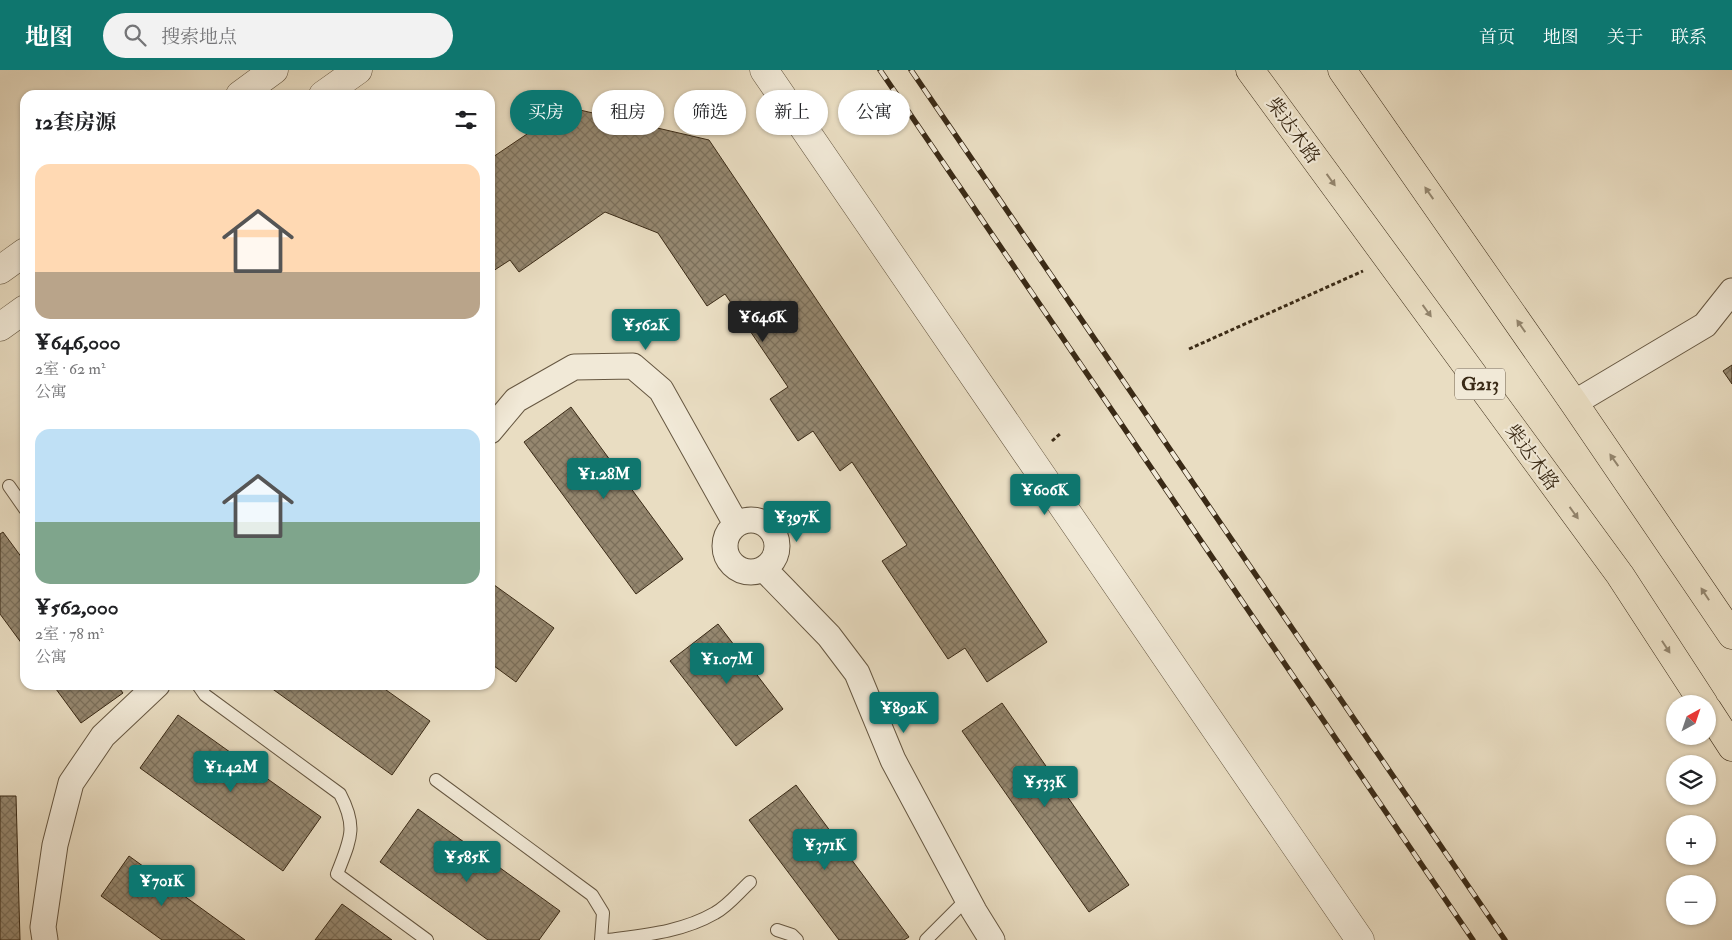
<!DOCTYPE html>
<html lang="zh">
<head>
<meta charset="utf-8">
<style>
  :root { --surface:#fff; --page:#f2f2f2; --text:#202124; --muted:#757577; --accent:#0f766e }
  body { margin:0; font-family:"IM FELL Double Pica","Noto Serif SC",serif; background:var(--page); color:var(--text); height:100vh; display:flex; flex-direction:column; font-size:19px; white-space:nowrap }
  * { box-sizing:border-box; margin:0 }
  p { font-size:16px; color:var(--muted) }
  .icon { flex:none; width:28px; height:28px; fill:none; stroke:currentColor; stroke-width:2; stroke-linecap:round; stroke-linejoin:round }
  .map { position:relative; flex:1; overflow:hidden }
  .panel { position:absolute; left:20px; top:20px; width:475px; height:600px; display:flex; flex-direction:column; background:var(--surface); border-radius:15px; box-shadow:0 1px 4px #0004 }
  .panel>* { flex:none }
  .banner { position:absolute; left:510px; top:20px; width:475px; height:45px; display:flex; gap:10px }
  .needle { width:32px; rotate:40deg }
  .controls { position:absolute; left:1666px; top:625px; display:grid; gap:10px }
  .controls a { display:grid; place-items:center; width:50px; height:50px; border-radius:50%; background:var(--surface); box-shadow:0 1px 4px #0004; font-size:25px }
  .price { position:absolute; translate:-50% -42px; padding:0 11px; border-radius:5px; background:var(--accent); color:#fff; font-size:16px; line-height:32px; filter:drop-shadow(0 1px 2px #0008) }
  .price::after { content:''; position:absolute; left:50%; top:30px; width:15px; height:11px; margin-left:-8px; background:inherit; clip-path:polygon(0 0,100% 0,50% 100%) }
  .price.selected { background:#222; color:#fff }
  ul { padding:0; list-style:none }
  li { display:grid; align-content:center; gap:10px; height:265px; padding:0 15px }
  li span { display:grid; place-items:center; height:155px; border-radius:15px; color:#555 }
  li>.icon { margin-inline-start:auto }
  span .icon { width:90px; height:90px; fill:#fffc; stroke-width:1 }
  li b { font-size:21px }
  h2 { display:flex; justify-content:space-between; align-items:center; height:60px; padding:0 15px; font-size:21px }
  .tag { padding:0 18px; border-radius:22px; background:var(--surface); box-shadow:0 1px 4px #0004; font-size:18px; line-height:45px }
  .tag.selected { background:var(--accent); color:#fff }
  header { display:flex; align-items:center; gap:30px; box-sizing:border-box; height:70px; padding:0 25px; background:var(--accent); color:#fff }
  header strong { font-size:24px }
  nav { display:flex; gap:28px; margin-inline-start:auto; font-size:18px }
  .search { width:350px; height:45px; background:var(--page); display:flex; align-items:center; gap:12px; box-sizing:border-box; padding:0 18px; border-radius:28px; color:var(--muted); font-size:19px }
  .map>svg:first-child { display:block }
  .building { fill:url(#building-cross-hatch); stroke:#3a2a16 }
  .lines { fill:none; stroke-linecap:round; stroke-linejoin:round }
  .service-casing { stroke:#665741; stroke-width:14 }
  .minor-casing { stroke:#665741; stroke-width:27 }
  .tertiary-casing { stroke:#665741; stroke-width:29 }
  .trunk-casing { stroke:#3a2a16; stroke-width:29 }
  .path { stroke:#3a2a16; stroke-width:3; stroke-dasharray:4 2.5; stroke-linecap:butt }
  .service { stroke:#f1e9d7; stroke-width:12 }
  .minor { stroke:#f1e9d7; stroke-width:25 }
  .tertiary { stroke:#f1e9d7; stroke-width:28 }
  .trunk { stroke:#e9ddc2; stroke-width:28 }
  .rail-casing { stroke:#3a2a16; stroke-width:5.5 }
  .rail { stroke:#f1e9d7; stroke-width:4; stroke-dasharray:11; stroke-linecap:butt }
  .oneway { fill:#92846c }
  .labels { text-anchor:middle; stroke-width:4.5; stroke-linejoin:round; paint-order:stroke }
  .shield { fill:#f1e9d7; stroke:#716350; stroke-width:1 }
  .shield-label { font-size:18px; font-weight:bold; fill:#3a2a16 }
  .street-label { font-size:19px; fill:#3a2a16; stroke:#f1e9d7 }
</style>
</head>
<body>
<header>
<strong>地图</strong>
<div class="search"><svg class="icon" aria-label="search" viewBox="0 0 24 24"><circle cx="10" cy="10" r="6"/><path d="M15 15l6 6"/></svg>搜索地点</div>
<nav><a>首页</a><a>地图</a><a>关于</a><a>联系</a></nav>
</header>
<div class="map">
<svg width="1732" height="870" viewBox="0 0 1732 870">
  <defs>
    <pattern id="building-cross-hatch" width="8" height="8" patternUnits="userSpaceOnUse" patternTransform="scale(1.25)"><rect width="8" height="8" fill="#95876f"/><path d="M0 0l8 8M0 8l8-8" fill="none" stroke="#7b6f5a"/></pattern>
  </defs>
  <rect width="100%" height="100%" fill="#e9ddc2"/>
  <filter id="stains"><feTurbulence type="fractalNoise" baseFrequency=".004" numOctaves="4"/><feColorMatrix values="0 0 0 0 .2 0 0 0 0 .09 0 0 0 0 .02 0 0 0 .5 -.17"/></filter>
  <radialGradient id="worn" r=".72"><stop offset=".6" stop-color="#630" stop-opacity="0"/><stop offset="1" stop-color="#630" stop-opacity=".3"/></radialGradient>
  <path class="building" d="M567,37L709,70L1047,572L987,612L965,578L948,589L882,491L907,475L852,392L840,401L813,361L798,371L770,329L788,317L725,224L707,236L658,163L605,142L519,202L510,190L490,203V89Z
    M1732,295V314L1723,301Z
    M571,337L683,489L636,524L524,372Z
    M3,462L25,492V578L0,544V464Z
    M490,512L554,558L516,612L490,593Z
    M718,554L783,639L736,676L670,591Z
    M53,615H117L123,623L81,653Z
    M267,615H379L430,651L392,705Z
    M1002,633L1129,815L1089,842L962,661Z
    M178,645L321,747L283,801L140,698Z
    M796,715L909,867L904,870H839L749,750Z
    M0,726H16L20,870H0Z
    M418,739L560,841L539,870H488L380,792Z
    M129,786L245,870H162L101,826Z
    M342,834L392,870H315Z"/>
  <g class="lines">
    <defs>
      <path id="service" d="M9,416L25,439
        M198,615L205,625L340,724C358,758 350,770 337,804L427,870
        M436,710L592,825L603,843L601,870
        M777,860L792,865L797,870
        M608,870C645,865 682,862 715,843C728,836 739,822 750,812
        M926,870L967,829"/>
      <path id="minor" d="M1574,333L1705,255L1732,221
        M490,361L516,330L574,297L633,296L661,320L736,454
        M725 476a26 26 0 1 1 52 0a26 26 0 1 1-52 0Z
        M764,499L829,566L857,603L893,690L974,841L992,870
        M45,870L43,857L55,775L71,713L103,666L157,615"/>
      <path id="tertiary" d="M764,0L1360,870
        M240,25L274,0
        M323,25L358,0
        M0,200L25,182
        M0,257L25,239"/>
      <path id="trunk" d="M1250,0L1620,505L1704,634
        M1342,0L1574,333L1732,565
        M1708,640L1732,677"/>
    </defs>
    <use href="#service" class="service-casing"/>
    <use href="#minor" class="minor-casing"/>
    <use href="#tertiary" class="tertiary-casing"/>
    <use href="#trunk" class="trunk-casing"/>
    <path class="path" d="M1189,279L1363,201
      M1052,371L1061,363"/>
    <use href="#service" class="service"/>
    <use href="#minor" class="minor"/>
    <use href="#tertiary" class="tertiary"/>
    <use href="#trunk" class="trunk"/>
    <defs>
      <path id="rail" d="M880,0L1473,870
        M911,0L1505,870"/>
    </defs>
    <use href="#rail" class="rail-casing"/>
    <use href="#rail" class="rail"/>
  </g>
  <defs><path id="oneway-solid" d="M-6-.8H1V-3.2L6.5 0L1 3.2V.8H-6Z" transform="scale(1.25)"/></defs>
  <g class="oneway">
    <use href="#oneway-solid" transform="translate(1331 110) rotate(54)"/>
    <use href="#oneway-solid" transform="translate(1429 123) rotate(-125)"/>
    <use href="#oneway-solid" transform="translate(1427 241) rotate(54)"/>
    <use href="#oneway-solid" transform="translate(1521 256) rotate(-125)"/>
    <use href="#oneway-solid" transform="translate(1614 390) rotate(-125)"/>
    <use href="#oneway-solid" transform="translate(1574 443) rotate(54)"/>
    <use href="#oneway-solid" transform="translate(1705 524) rotate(-123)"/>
    <use href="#oneway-solid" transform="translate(1666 577) rotate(57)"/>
  </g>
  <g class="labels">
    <rect class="shield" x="1455" y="298.5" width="50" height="31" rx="4"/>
    <g class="shield-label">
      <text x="1480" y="320">G213</text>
    </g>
    <g class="street-label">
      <text transform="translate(1294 60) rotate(54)" y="7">柴达木路</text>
      <text transform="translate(1533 387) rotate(54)" y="7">柴达木路</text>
    </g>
  </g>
  <rect width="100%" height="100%" filter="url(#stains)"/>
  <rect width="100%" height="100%" fill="url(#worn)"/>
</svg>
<div class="controls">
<a><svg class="needle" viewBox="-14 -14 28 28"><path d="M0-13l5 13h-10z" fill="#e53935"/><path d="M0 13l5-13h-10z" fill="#757577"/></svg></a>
<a><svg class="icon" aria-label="layers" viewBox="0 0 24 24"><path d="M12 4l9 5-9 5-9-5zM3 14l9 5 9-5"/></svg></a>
<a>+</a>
<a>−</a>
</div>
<b class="price selected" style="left:763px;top:273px">¥646K</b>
<b class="price" style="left:646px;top:281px">¥562K</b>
<b class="price" style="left:604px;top:430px">¥1.28M</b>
<b class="price" style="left:1045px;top:446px">¥606K</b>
<b class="price" style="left:797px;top:473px">¥397K</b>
<b class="price" style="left:727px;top:615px">¥1.07M</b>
<b class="price" style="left:904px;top:664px">¥892K</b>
<b class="price" style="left:231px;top:723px">¥1.42M</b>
<b class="price" style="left:1045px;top:738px">¥533K</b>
<b class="price" style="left:825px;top:801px">¥371K</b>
<b class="price" style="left:467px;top:813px">¥585K</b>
<b class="price" style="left:162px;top:837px">¥701K</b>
<div class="banner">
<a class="tag selected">买房</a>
<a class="tag">租房</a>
<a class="tag">筛选</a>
<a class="tag">新上</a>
<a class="tag">公寓</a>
</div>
<section class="panel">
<h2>12套房源<svg class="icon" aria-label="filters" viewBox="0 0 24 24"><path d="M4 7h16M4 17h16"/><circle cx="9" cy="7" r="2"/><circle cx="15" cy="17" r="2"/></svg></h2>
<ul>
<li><span style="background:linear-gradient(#ffd9b3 70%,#b9a48a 0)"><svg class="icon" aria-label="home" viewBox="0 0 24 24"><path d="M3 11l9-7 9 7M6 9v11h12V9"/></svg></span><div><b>¥646,000</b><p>2室 · 62 m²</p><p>公寓</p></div></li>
<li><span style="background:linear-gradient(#bfe0f5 60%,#7fa58c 0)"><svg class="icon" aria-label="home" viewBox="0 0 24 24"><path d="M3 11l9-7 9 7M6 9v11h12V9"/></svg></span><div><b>¥562,000</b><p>2室 · 78 m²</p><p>公寓</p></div></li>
</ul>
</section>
</div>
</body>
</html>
